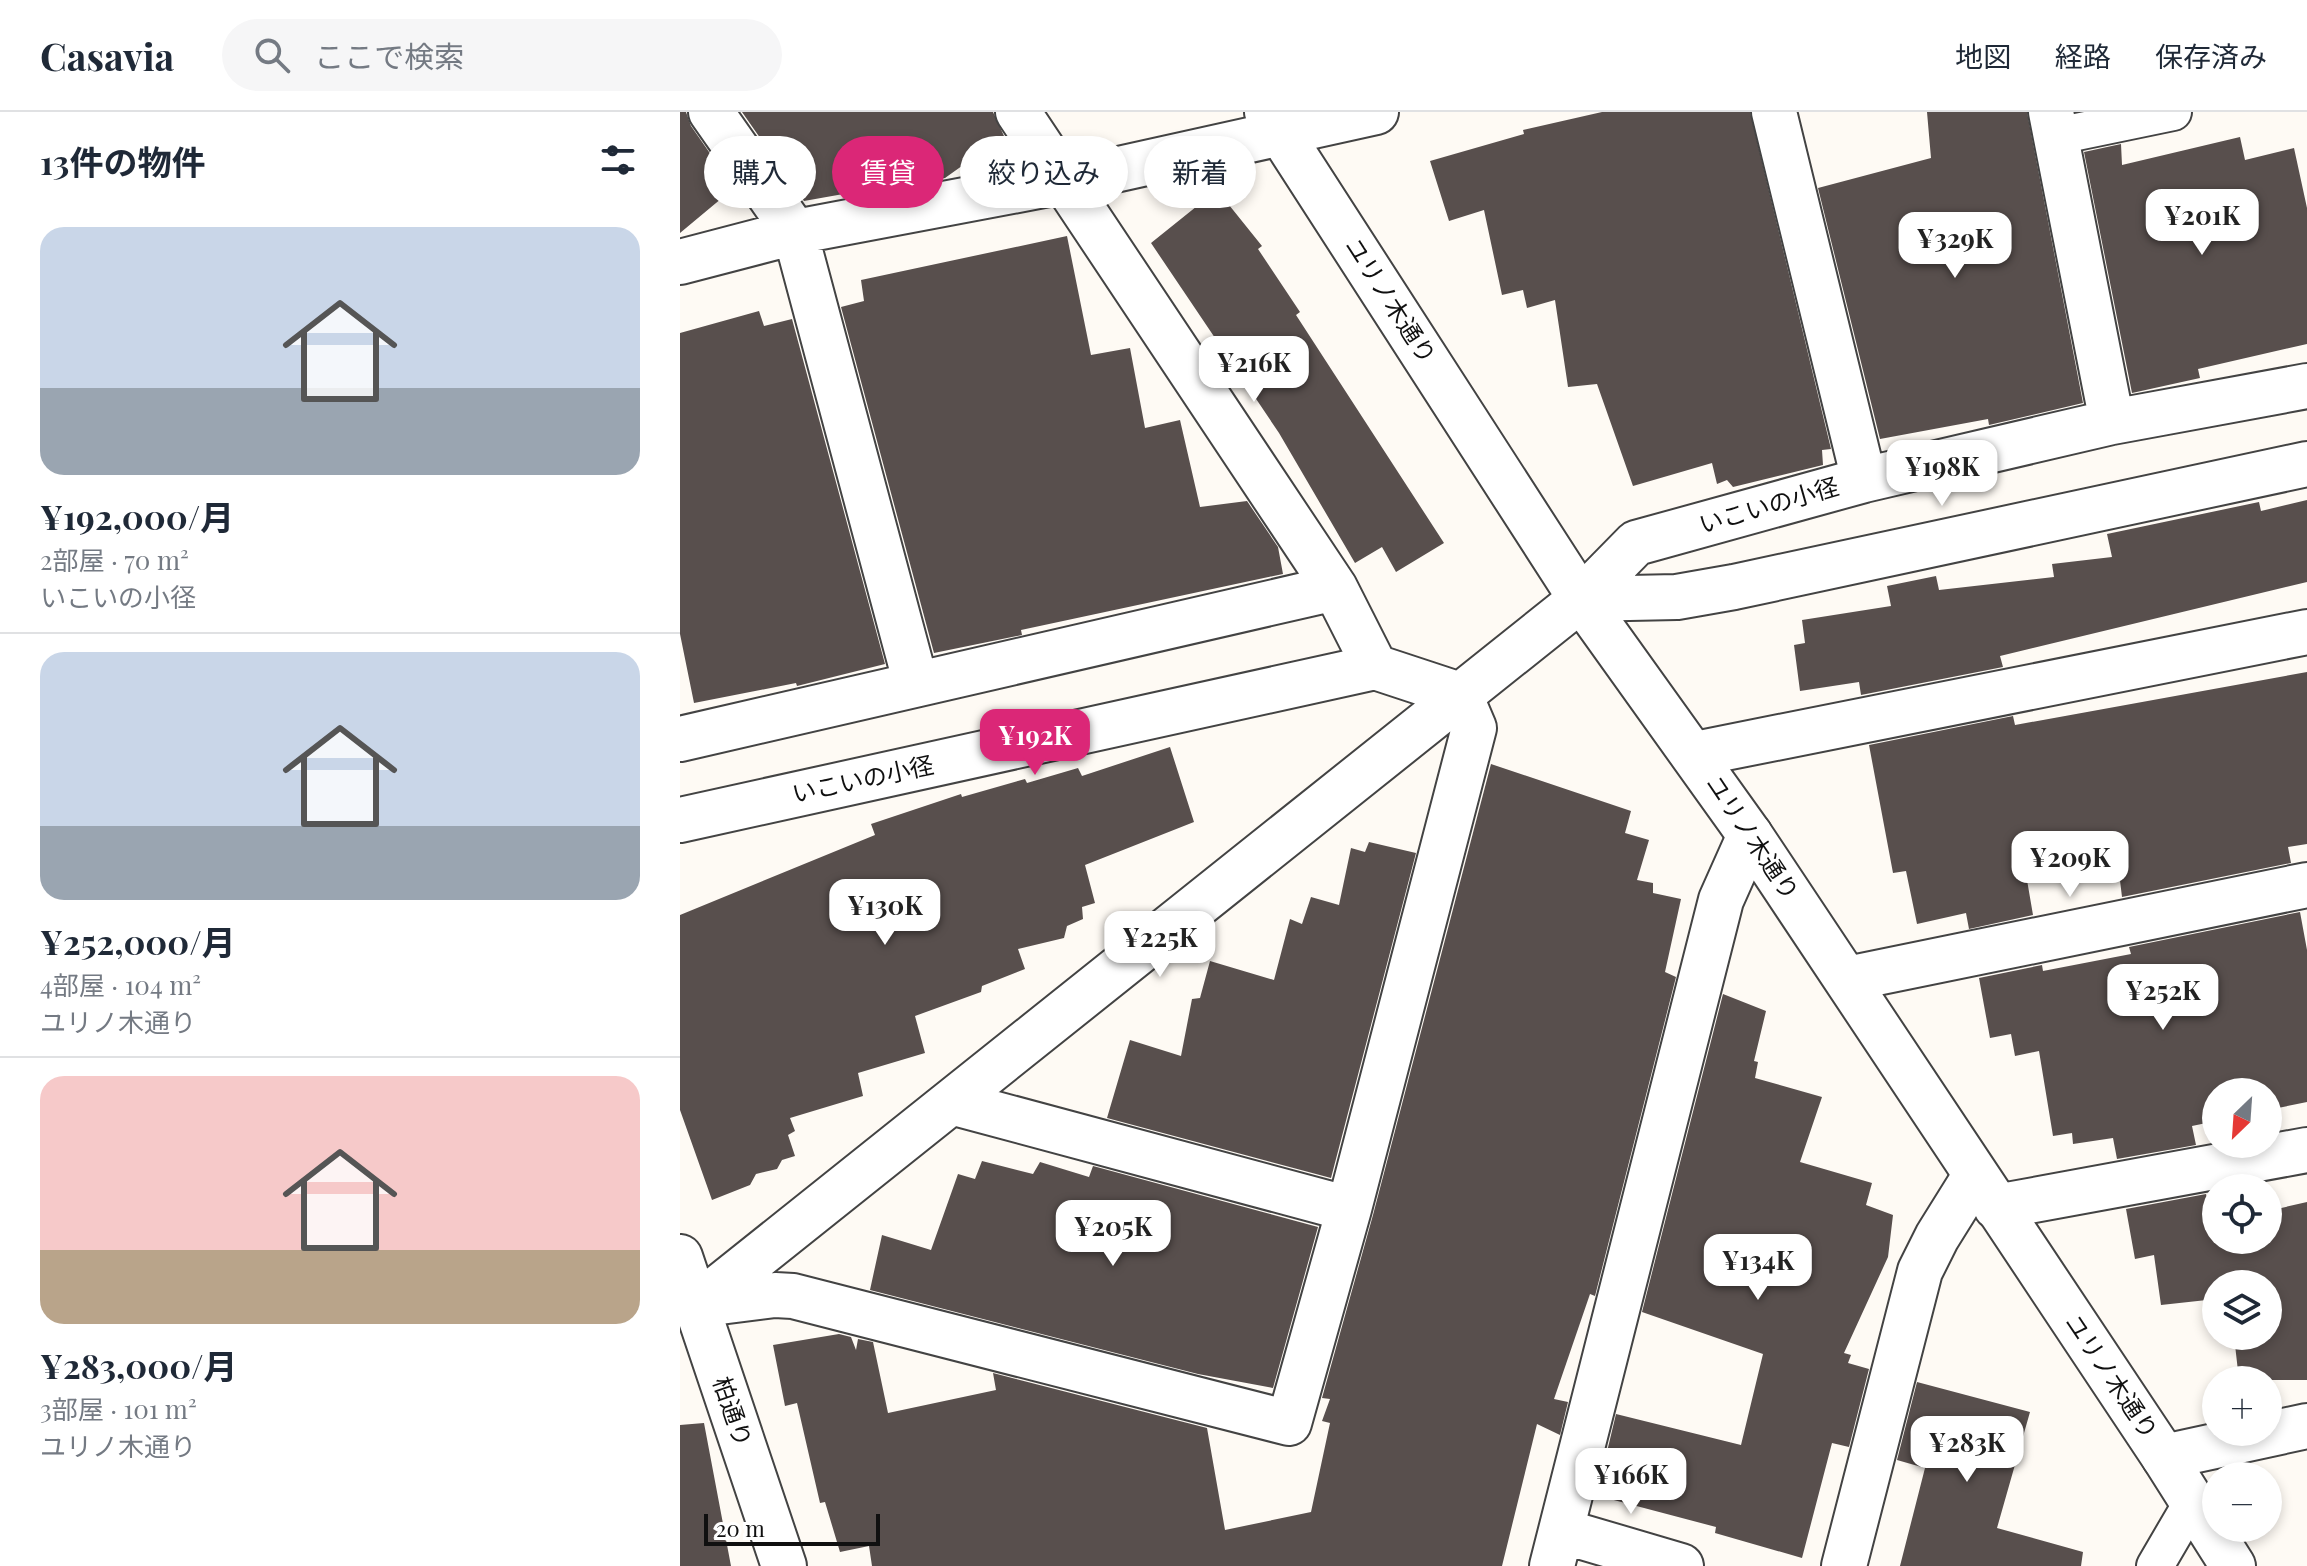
<!DOCTYPE html>
<html lang="ja">
<head>
<meta charset="utf-8">
<style>
  :root { --surface:#fff; --page:#f6f6f7; --text:#1f2937; --muted:#747a83; --line:#e0e1e3; --accent:#db2777 }
  body { margin:0; font-family:"Playfair Display","Noto Sans JP",serif; background:var(--page); color:var(--text); height:100vh; display:flex; flex-direction:column; font-size:30px; white-space:nowrap }
  * { box-sizing:border-box; margin:0 }
  p { font-size:26px; color:var(--muted) }
  .icon { flex:none; width:44px; height:44px; fill:none; stroke:currentColor; stroke-width:2; stroke-linecap:round; stroke-linejoin:round }
  .map { position:relative; flex:1; overflow:hidden }
  .drawer { display:flex; flex-direction:column; background:var(--surface); width:680px }
  .drawer>* { flex:none }
  .banner { position:absolute; left:24px; top:24px; width:760px; height:72px; display:flex; gap:16px }
  .needle { width:52px; rotate:205deg }
  .tools { position:absolute; left:1522px; top:966px; display:grid; gap:16px }
  .tools a { display:grid; place-items:center; width:80px; height:80px; border-radius:50%; background:var(--surface); box-shadow:0 4px 12px #0003; font-size:40px }
  .scale { position:absolute; left:24px; bottom:20px; width:176px; box-sizing:border-box; padding-left:8px; border:4px solid #101010; border-top:0; font-size:22px; line-height:28px; white-space:nowrap; color:#101010; -webkit-text-stroke:6px #fff; paint-order:stroke }
  .price { position:absolute; translate:-50% -68px; padding:0 18px; border-radius:16px; background:#fff; color:#222; font-size:26px; line-height:52px; filter:drop-shadow(0 2px 4px #0008) }
  .price::after { content:''; position:absolute; left:50%; top:48px; width:24px; height:18px; margin-left:-12px; background:inherit; clip-path:polygon(0 0,100% 0,50% 100%) }
  .price.active { background:var(--accent); color:#fff }
  ul { padding:0; list-style:none }
  li { display:grid; align-content:center; gap:16px; height:424px; padding:0 40px }
  li+li { border-top:2px solid var(--line) }
  li span { display:grid; place-items:center; height:248px; border-radius:24px; color:#555 }
  li>.icon { margin-inline-start:auto }
  span .icon { width:144px; height:144px; fill:#fffc; stroke-width:1 }
  li b { font-size:34px }
  h2 { display:flex; justify-content:space-between; align-items:center; height:96px; padding:0 40px; font-size:34px }
  .chip { padding:0 28px; border-radius:36px; background:var(--surface); box-shadow:0 4px 12px #0003; font-size:28px; line-height:72px }
  .chip.active { background:var(--accent); color:#fff }
  header { display:flex; align-items:center; gap:48px; box-sizing:border-box; height:112px; padding:0 40px; background:var(--surface); border-bottom:2px solid var(--line) }
  header strong { font-size:38px }
  nav { display:flex; gap:44px; margin-inline-start:auto; font-size:28px }
  .search { width:560px; height:72px; background:var(--page); display:flex; align-items:center; gap:20px; box-sizing:border-box; padding:0 28px; border-radius:44px; color:var(--muted); font-size:30px }
  main { display:flex; flex:1; min-height:0 }
  .map>svg:first-child { display:block }
  .building { fill:#584f4d }
  .lines { fill:none; stroke-linecap:round; stroke-linejoin:round }
  .service-casing { stroke:#434343; stroke-width:40 }
  .minor-casing { stroke:#434343; stroke-width:48 }
  .tertiary-casing { stroke:#434343; stroke-width:48 }
  .service { stroke:#fff; stroke-width:36 }
  .minor { stroke:#fff; stroke-width:44 }
  .tertiary { stroke:#fff; stroke-width:44 }
  .labels { text-anchor:middle; stroke-width:8; stroke-linejoin:round; paint-order:stroke }
  .street-label { font-size:24px; fill:#101010; stroke:#fff }
</style>
</head>
<body>
<header>
<strong>Casavia</strong>
<div class="search"><svg class="icon" aria-label="search" viewBox="0 0 24 24"><circle cx="10" cy="10" r="6"/><path d="M15 15l6 6"/></svg>ここで検索</div>
<nav><a>地図</a><a>経路</a><a>保存済み</a></nav>
</header>
<main>
<section class="drawer">
<h2>13件の物件<svg class="icon" aria-label="filters" viewBox="0 0 24 24"><path d="M4 7h16M4 17h16"/><circle cx="9" cy="7" r="2"/><circle cx="15" cy="17" r="2"/></svg></h2>
<ul>
<li><span style="background:linear-gradient(#c9d6e8 65%,#9aa5b1 0)"><svg class="icon" aria-label="home" viewBox="0 0 24 24"><path d="M3 11l9-7 9 7M6 9v11h12V9"/></svg></span><div><b>¥192,000/月</b><p>2部屋 · 70 m²</p><p>いこいの小径</p></div></li>
<li><span style="background:linear-gradient(#c9d6e8 70%,#9aa5b1 0)"><svg class="icon" aria-label="home" viewBox="0 0 24 24"><path d="M3 11l9-7 9 7M6 9v11h12V9"/></svg></span><div><b>¥252,000/月</b><p>4部屋 · 104 m²</p><p>ユリノ木通り</p></div></li>
<li><span style="background:linear-gradient(#f6c9c9 70%,#b9a48a 0)"><svg class="icon" aria-label="home" viewBox="0 0 24 24"><path d="M3 11l9-7 9 7M6 9v11h12V9"/></svg></span><div><b>¥283,000/月</b><p>3部屋 · 101 m²</p><p>ユリノ木通り</p></div></li>
</ul>
</section>
<div class="map">
<svg width="1627" height="1454" viewBox="0 0 1627 1454">
  <rect width="100%" height="100%" fill="#fefaf4"/>
  <path class="building" d="M0,0H6L11,14L54,76L0,121Z
    M62,0H313L324,24L265,66L170,84L169,81L124,89Z
    M922,0H1070L1151,337L1142,338L1143,353L1053,375L1047,368L1037,372L1032,351L953,374L917,272L888,275L875,188L847,196L843,178L822,183L804,98L769,109L750,49L844,22L843,18Z
    M1247,0H1347L1403,291L1309,313L1308,307L1200,327L1138,76L1251,46Z
    M1560,25L1565,48L1614,36L1627,96V232L1518,257L1520,266L1452,281L1404,40L1441,32L1442,53Z
    M537,78L582,134L578,137L620,200L616,203L764,431L716,460L702,435L675,451L599,321L471,131Z
    M387,124L411,243L450,236L465,316L500,308L520,395L567,389L598,435L603,462L341,518L342,523L254,541L161,195L184,189L181,168Z
    M79,199L84,214L112,207L205,552L117,574L116,571L14,591L0,522V221Z
    M1627,388V470L1320,544L1323,555L1181,583L1179,570L1120,579L1114,533L1125,531L1122,508L1211,494L1207,474L1256,464L1259,478L1374,465L1372,452L1432,445L1427,422L1579,390L1581,399Z
    M1627,560V732L1608,735L1611,751L1442,785L1438,752L1347,768L1353,803L1289,817L1286,801L1237,812L1226,759L1213,761L1189,633L1333,604L1335,613Z
    M490,635L514,710L405,753L415,791L402,795L403,807L387,814L384,826L338,837L345,857L302,874L301,880L235,904L245,941L178,961L183,984L110,1006L115,1019L108,1023L115,1044L102,1048L97,1057L76,1062L70,1073L32,1088L0,998V803L195,723L191,712L281,682L282,685L345,667L347,671L398,656L402,664Z
    M811,652L951,699L945,721L969,728L957,768L973,771V781L1001,787L985,860L996,865L915,1184L910,1182L874,1287L888,1290L880,1323L857,1312L822,1454H192L189,1434L160,1440L145,1390L140,1391L117,1291L105,1294L93,1233L159,1222L171,1225L176,1238L178,1227L193,1230L208,1301L316,1278L313,1261L527,1316L545,1418L631,1400L650,1311L642,1309L650,1287L642,1286L693,1103Z
    M689,730L736,741L651,1066L427,1006L450,928L501,944L512,887L520,886L530,849L594,868L610,807L622,812L631,785L659,793L671,736L685,740Z
    M1620,800L1627,838V990L1588,998V980H1536V1009L1512,1014L1516,1033L1437,1047L1433,1026L1393,1032L1392,1021L1373,1024L1359,939L1335,944L1331,922L1310,926L1299,866L1362,853L1363,859L1451,842L1449,835Z
    M1043,882L1086,899L1074,949L1078,950L1075,966L1142,985L1120,1050L1192,1071L1186,1093L1213,1103L1208,1145L1164,1241L1171,1243L1168,1251L1189,1257L1169,1335L1152,1331L1122,1446L1035,1421L1036,1415L930,1387L941,1351L926,1344L936,1302L1061,1333L1083,1242L962,1200Z
    M302,1049L353,1062L360,1050L409,1065L413,1054L638,1115L593,1276L518,1262L190,1178L202,1123L251,1138L278,1062L295,1067Z
    M1526,1082L1532,1112L1536,1111V1128H1588V1099L1627,1090V1268H1559L1554,1224H1588V1172H1536V1187L1481,1193L1474,1143L1455,1147L1446,1097Z
    M1237,1270L1350,1300L1317,1416L1403,1440L1401,1454H1220L1245,1356L1217,1348Z
    M24,1311L51,1454H0V1313Z"/>
  <g class="lines">
    <defs>
      <path id="service" d="M1377,24L1493,0
        M1475,1454L1513,1389"/>
      <path id="minor" d="M31,0L115,120L236,572
        M1094,0L1184,368
        M1371,0L1432,310
        M0,150L115,120L385,69L696,0
        M901,487L997,485L1054,475L1627,352
        M0,627L655,476
        M1015,642L1627,520
        M0,708L695,555
        M1167,867L1627,773
        M271,990L669,1097
        M1316,1095L1627,1038
        M18,1192L901,487L956,431L1184,368L1432,310L1627,274
        M16,1193L95,1183L113,1184L609,1311L669,1097L794,616L780,583L695,555L655,476L338,0
        M1484,1345L1627,1314
        M882,1419L1001,1454
        M872,1454L1041,788L1070,723
        M1164,1454L1240,1159L1257,1125L1295,1064"/>
      <path id="tertiary" d="M587,0L901,487L1070,723L1484,1345L1553,1454
        M0,1145L104,1454"/>
    </defs>
    <use href="#service" class="service-casing"/>
    <use href="#minor" class="minor-casing"/>
    <use href="#tertiary" class="tertiary-casing"/>
    <use href="#service" class="service"/>
    <use href="#minor" class="minor"/>
    <use href="#tertiary" class="tertiary"/>
  </g>
  <g class="labels">
    <g class="street-label">
      <text transform="translate(710 189) rotate(57)" y="8">ユリノ木通り</text>
      <text transform="translate(1089 394) rotate(-16)" y="8">いこいの小径</text>
      <text transform="translate(183 668) rotate(-12)" y="8">いこいの小径</text>
      <text transform="translate(1072 726) rotate(56)" y="8">ユリノ木通り</text>
      <text transform="translate(1431 1265) rotate(56)" y="8">ユリノ木通り</text>
      <text transform="translate(52 1300) rotate(71)" y="8">柏通り</text>
    </g>
  </g>
</svg>
<div class="tools">
<a><svg class="needle" viewBox="-14 -14 28 28"><path d="M0-13l5 13h-10z" fill="#e53935"/><path d="M0 13l5-13h-10z" fill="#747a83"/></svg></a>
<a><svg class="icon" aria-label="locate" viewBox="0 0 24 24"><circle cx="12" cy="12" r="6"/><path d="M12 2v4M12 18v4M2 12h4M18 12h4"/></svg></a>
<a><svg class="icon" aria-label="layers" viewBox="0 0 24 24"><path d="M12 4l9 5-9 5-9-5zM3 14l9 5 9-5"/></svg></a>
<a>+</a>
<a>−</a>
</div>
<div class="scale">20 m</div>
<b class="price" style="left:1522px;top:145px">¥201K</b>
<b class="price" style="left:1275px;top:168px">¥329K</b>
<b class="price" style="left:574px;top:292px">¥216K</b>
<b class="price" style="left:1262px;top:396px">¥198K</b>
<b class="price active" style="left:355px;top:665px">¥192K</b>
<b class="price" style="left:1390px;top:787px">¥209K</b>
<b class="price" style="left:205px;top:835px">¥130K</b>
<b class="price" style="left:480px;top:867px">¥225K</b>
<b class="price" style="left:1483px;top:920px">¥252K</b>
<b class="price" style="left:433px;top:1156px">¥205K</b>
<b class="price" style="left:1078px;top:1190px">¥134K</b>
<b class="price" style="left:1287px;top:1372px">¥283K</b>
<b class="price" style="left:951px;top:1404px">¥166K</b>
<div class="banner">
<a class="chip">購入</a>
<a class="chip active">賃貸</a>
<a class="chip">絞り込み</a>
<a class="chip">新着</a>
</div>
</div>
</main>
</body>
</html>
